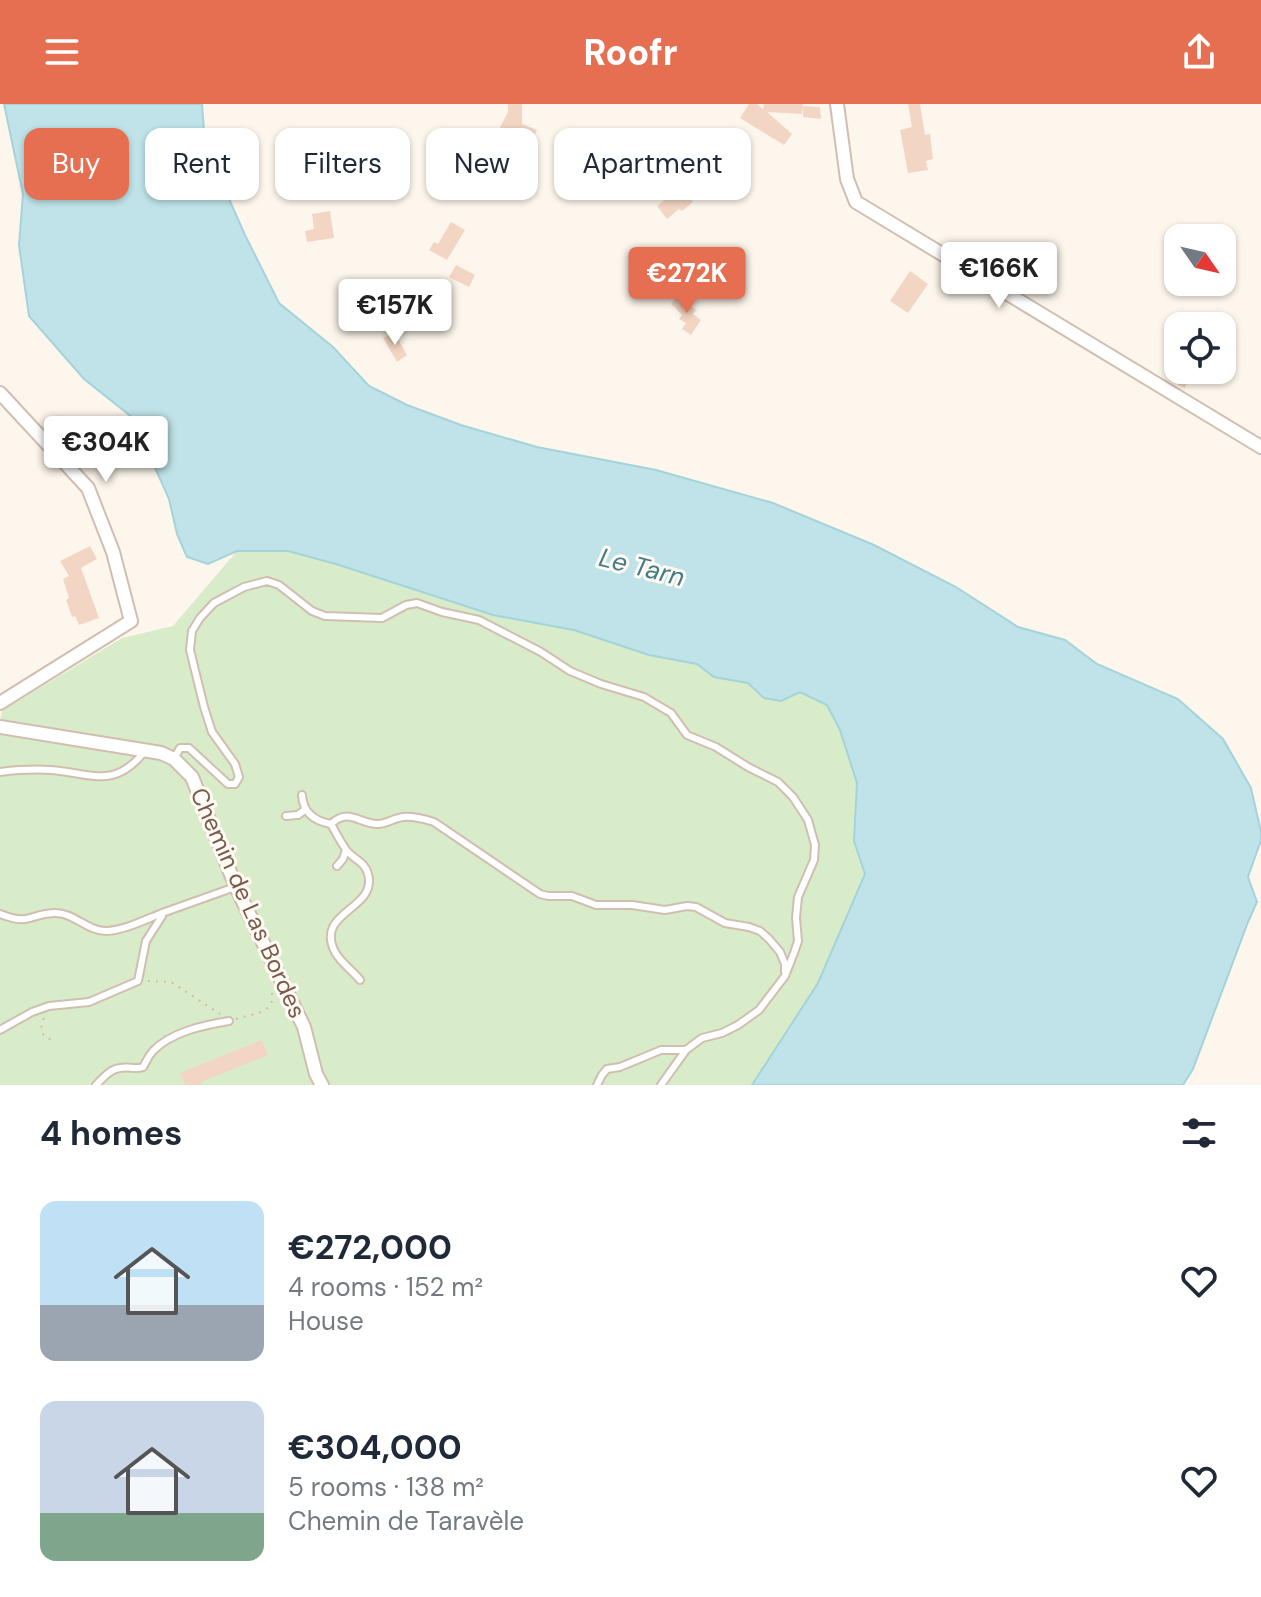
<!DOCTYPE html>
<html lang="en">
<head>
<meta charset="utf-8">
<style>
  :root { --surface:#fff; --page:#f2f2f3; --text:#1f2937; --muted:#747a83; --accent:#e76f51 }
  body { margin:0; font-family:"DM Sans",sans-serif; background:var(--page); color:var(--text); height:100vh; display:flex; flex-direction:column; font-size:30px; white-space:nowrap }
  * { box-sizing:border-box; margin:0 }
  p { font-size:26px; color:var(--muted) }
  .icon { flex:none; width:44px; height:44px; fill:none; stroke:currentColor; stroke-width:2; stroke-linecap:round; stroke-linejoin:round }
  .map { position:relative; height:981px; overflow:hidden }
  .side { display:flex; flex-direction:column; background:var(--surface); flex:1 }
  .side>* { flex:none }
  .banner { position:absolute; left:24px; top:24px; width:800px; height:72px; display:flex; gap:16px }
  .needle { width:52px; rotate:124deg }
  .controls { position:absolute; left:1164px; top:120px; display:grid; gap:16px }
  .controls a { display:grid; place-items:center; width:72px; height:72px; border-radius:16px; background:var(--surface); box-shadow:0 2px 6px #0004; font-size:40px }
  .price { position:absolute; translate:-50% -68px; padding:0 18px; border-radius:8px; background:#fff; color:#222; font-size:26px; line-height:52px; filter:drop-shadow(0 2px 4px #0008) }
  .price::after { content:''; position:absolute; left:50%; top:48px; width:24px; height:18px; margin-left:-12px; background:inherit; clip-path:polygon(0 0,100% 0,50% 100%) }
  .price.selected { background:var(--accent); color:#fff }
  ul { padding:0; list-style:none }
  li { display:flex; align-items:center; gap:24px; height:200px; padding:0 40px }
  li span { display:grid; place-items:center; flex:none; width:224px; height:160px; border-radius:16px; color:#555 }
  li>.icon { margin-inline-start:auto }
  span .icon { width:96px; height:96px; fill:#fffc; stroke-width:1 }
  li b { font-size:34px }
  h2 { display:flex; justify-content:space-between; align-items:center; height:96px; padding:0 40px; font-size:34px }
  .chip { padding:0 28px; border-radius:16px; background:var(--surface); box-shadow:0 2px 6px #0004; font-size:28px; line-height:72px }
  .chip.selected { background:var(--accent); color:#fff }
  header { display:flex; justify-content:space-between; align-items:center; height:104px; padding:0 40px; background:var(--accent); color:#fff; font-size:36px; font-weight:800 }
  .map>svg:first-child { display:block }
  .green { fill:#d8ecc9 }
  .water { fill:#bfe3e8; stroke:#a5d3da; stroke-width:2 }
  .building { fill:#f3d5c3 }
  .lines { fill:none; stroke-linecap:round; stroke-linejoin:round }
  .service-casing { stroke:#d1beb0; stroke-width:10 }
  .minor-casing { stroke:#d1beb0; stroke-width:16 }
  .path { stroke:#d9b8a5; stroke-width:2; stroke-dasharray:2 6; stroke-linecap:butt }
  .service { stroke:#fff; stroke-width:6 }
  .minor { stroke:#fff; stroke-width:12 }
  .labels { text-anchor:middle; stroke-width:6; stroke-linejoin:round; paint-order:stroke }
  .street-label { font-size:24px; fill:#7a5c4d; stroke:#fffaf3 }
  .water-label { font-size:26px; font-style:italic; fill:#437c86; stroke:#fffaf3 }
</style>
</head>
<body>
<header><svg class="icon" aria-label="menu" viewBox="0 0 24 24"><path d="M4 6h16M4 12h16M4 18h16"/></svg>Roofr<svg class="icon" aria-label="share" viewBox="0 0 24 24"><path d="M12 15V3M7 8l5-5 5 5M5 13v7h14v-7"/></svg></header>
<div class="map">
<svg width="1261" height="981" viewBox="0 0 1261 981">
  <rect width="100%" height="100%" fill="#fdf6ec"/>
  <path class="green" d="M237,447H288L336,460L493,511L574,526L649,551L697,560L715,573L748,579L764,594L781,597L800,588L827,601L840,626L857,680L854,737L865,770L818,879L752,981H0V617L2,607L122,534L173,522Z"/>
  <path class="water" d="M4,0H202L205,41L245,131L279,199L333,243L369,282L407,301L461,321L537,343L656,366L773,399L874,441L956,483L1018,523L1065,536L1097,560L1178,595L1223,635L1251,684L1261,728V736L1248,773L1257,798L1248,818L1193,965L1183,981H752L818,879L865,770L854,737L857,679L840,626L827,601L800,588L781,597L764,594L748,579L714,573L697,560L649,551L574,526L493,511L336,460L288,447H237L208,460L187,453L177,430L169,395L133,314L84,275L29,212L19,141L23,90Z"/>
  <path class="building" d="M508,0H522V20L537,26L532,36L516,28L512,35L498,27L508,8Z
    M749,0H757L763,5L764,0H803L802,10L767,8L792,30L784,41L740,14Z
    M908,0H920L925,31L930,30L933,55L926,57L928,66L908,69L900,26L912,23Z
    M803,2L820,3L821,15L803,13Z
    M608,27L621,36L613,48L625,55L617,68L599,55L602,51L598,48L603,40L600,38Z
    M477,52L496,56L490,79L500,82L497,95L469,88Z
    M681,83L693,98L682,107L679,105L667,115L657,102Z
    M330,107L334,134L307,138L305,127L314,125L312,110Z
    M451,118L465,126L447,156L429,146L434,138L438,140Z
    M456,161L475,171L469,183L449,173Z
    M910,167L928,180L908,209L890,197Z
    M677,192L696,206L693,210L701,216L691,231L682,225L686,219L679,215L682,211L671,200Z
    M1192,210L1226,219L1225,222H1188Z
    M394,228L407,251L397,258L383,234Z
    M1171,266H1191L1185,284L1168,276Z
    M90,442L97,455L81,464L99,514L79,521L75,512L72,513L66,496L69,494L63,475L69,472L60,457Z
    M261,936L268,951L201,978L202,981H185L180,969Z"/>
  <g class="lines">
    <defs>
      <path id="service" d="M174,655L180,644H189L228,680H235L239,673L235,660L212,628L204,603L190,546L192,527L200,514L214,499L244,483L267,477L279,481L312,507L325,512L382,514L406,501L417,499L442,508L479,516L541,548L570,567L601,580L644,593L671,609L687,631L716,643L748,663L778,678L793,693L808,716L815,741L814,756L798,793L796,814L798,837L794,849L785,872L759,906L738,921L722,929L702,934L686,946L661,981
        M0,668C17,666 34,665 51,666C92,669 114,686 145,647
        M302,691C303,708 314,717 331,720C349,703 359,720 378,720C386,720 394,714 403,713C413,712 424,715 434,718L540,790L548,792H572L596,801H632L665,806L687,802L696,803L725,819L749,823L760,827L769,835L780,848L785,860V868
        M286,712L298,711L306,705
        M331,720C336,729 341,739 347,747C355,756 365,758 368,770C378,806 314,807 335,848C341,859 353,867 360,876
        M337,762L343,755L346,746
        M0,810C30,822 29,810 54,809C73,808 87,827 106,827C126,826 146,815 165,808C188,800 212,791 235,783
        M0,926L32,908L49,902L89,898L138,877L146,837L162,812
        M96,981C103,974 110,965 120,964C129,962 134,966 143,963C147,957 148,952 153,947C171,928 204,921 229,917
        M597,981L602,971L607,965L620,963L661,946H686"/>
      <path id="minor" d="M837,0L847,75L856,98L1261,343
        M0,289L88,384L113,448L131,517L0,599
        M0,623L161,649L174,655L192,673L236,783L304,923L316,970L322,981"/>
    </defs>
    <use href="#service" class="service-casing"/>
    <use href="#minor" class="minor-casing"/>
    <path class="path" d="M148,877L171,878L220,910
      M44,914C39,925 41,934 54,936
      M236,915C255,909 280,909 270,883"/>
    <use href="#service" class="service"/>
    <use href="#minor" class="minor"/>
  </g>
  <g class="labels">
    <g class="street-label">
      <text transform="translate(248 799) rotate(66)" y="8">Chemin de Las Bordes</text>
    </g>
    <g class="water-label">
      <text transform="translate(642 463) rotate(14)" y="9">Le Tarn</text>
    </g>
  </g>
</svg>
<div class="controls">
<a><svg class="needle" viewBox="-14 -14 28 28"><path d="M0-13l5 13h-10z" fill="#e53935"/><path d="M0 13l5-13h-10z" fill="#747a83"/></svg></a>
<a><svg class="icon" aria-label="locate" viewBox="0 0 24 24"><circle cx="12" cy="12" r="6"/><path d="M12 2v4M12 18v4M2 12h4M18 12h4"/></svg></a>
</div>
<b class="price" style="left:999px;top:206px">€166K</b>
<b class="price selected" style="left:687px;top:211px">€272K</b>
<b class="price" style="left:395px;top:243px">€157K</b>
<b class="price" style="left:106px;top:380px">€304K</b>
<div class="banner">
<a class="chip selected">Buy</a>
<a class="chip">Rent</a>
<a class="chip">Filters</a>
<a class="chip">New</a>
<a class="chip">Apartment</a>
</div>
</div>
<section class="side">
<h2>4 homes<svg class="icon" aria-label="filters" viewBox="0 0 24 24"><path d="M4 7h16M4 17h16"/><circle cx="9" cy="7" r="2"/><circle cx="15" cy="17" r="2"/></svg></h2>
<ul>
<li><span style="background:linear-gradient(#bfe0f5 65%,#9aa5b1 0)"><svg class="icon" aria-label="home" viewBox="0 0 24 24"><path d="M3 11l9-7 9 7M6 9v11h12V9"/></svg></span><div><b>€272,000</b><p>4 rooms · 152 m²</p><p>House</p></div><svg class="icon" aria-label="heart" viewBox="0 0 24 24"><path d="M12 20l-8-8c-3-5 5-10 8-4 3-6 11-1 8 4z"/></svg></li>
<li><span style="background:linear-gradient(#c9d6e8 70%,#7fa58c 0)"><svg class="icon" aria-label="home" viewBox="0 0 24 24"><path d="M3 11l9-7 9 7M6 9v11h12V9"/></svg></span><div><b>€304,000</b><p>5 rooms · 138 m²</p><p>Chemin de Taravèle</p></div><svg class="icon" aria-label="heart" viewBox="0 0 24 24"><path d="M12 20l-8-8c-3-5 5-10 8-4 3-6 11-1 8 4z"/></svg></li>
</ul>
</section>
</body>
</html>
